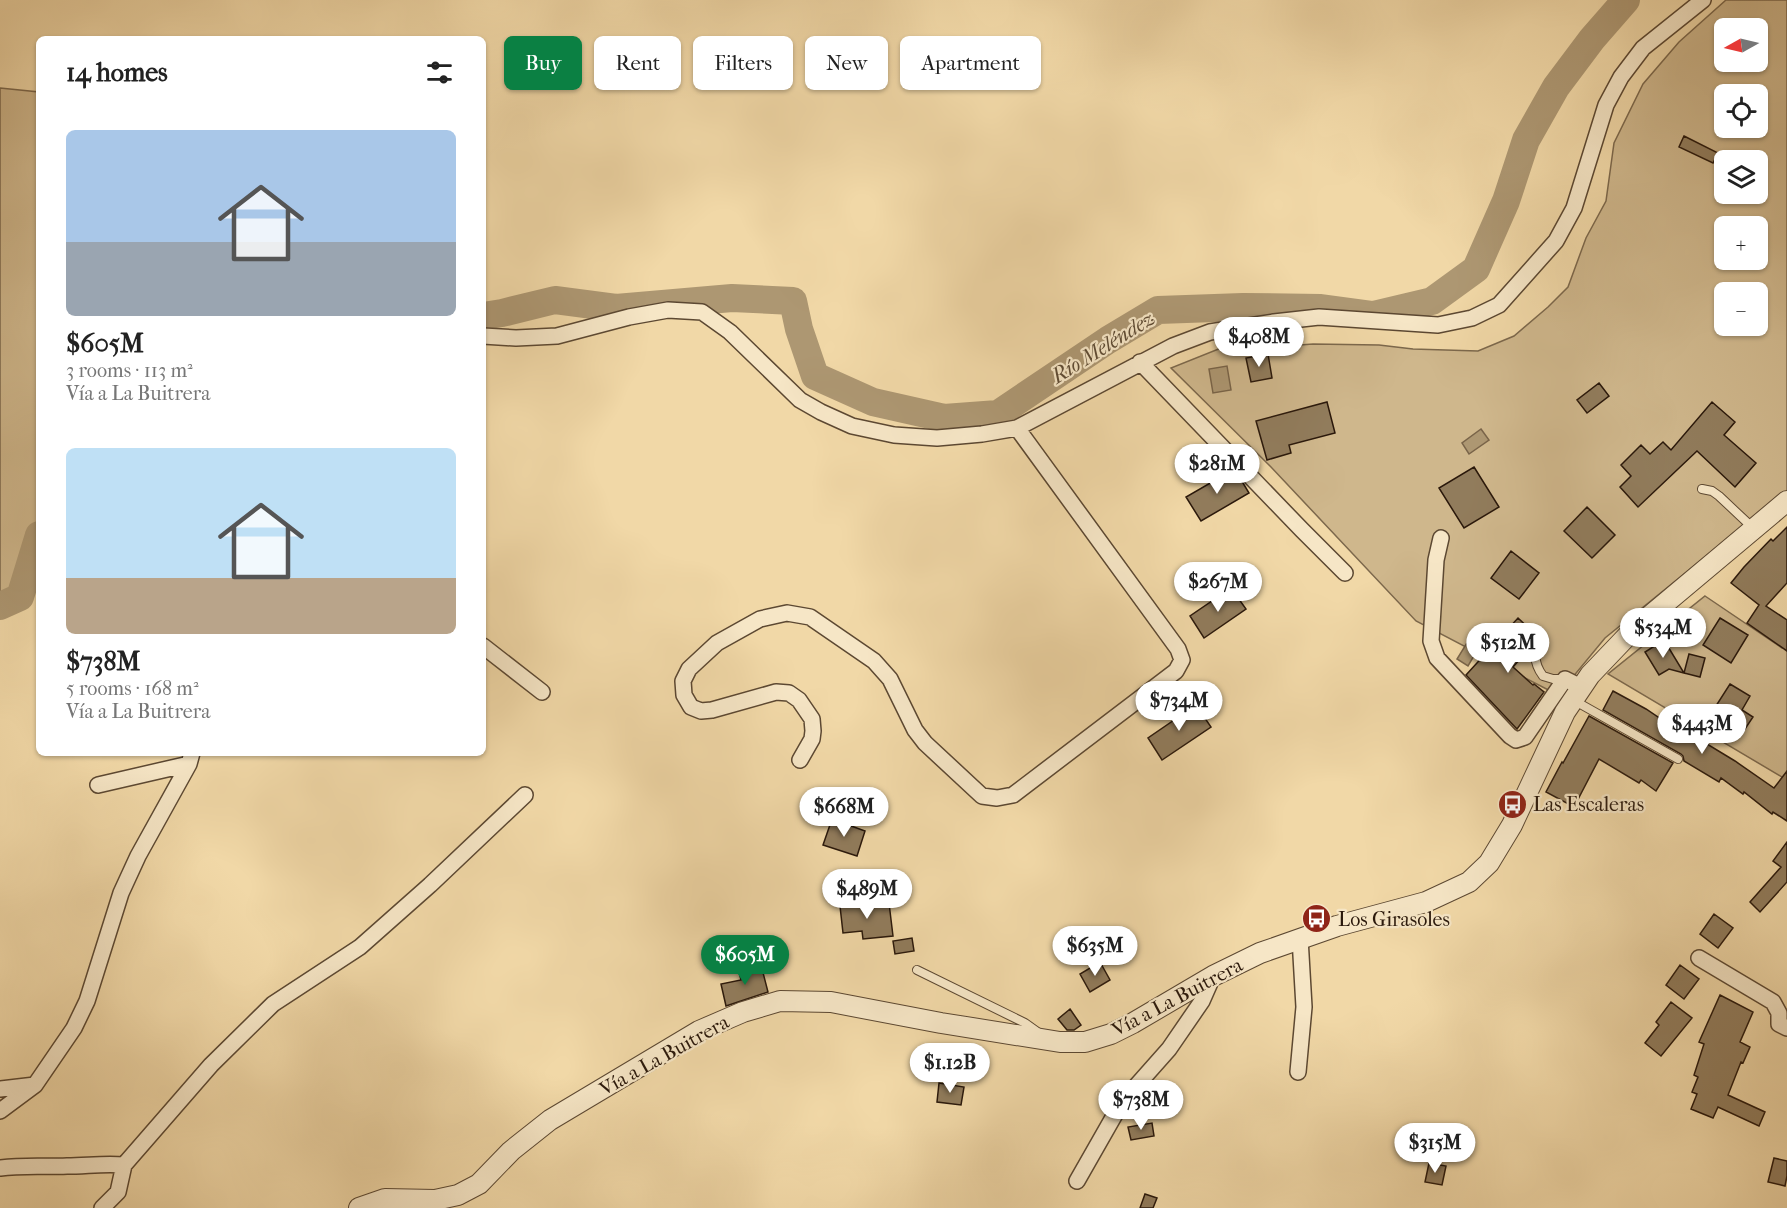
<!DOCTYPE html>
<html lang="en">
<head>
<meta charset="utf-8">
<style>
  :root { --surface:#fff; --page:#f6f6f6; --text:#222; --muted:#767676; --accent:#0b8043 }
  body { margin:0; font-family:"IM FELL French Canon",serif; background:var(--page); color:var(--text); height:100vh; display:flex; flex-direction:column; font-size:22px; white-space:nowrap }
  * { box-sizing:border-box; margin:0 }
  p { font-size:20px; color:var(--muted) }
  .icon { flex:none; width:33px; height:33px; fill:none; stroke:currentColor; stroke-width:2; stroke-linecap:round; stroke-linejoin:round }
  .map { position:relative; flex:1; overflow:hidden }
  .details { position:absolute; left:36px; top:36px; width:450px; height:720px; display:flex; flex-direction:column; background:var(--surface); border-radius:9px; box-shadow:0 2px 4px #0004 }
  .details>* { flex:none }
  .banner { position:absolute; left:504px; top:36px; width:570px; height:54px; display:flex; gap:12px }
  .needle { width:39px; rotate:262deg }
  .tools { position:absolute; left:1714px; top:18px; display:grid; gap:12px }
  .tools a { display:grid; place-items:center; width:54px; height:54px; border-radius:9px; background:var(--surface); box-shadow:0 2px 4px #0004; font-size:30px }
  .price { position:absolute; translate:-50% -51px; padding:0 14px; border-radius:21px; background:#fff; color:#222; font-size:20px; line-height:39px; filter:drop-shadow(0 2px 3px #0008) }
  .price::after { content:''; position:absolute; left:50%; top:36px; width:18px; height:14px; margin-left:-9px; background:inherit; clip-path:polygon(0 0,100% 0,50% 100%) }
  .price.current { background:var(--accent); color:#fff }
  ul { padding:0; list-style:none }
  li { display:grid; align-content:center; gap:12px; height:318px; padding:0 30px }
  li span { display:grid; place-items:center; height:186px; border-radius:9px; color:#555 }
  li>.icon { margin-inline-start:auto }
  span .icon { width:108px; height:108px; fill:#fffc; stroke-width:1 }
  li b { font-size:26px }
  h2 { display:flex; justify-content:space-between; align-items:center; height:72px; padding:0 30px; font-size:26px }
  .pill { padding:0 21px; border-radius:9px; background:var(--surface); box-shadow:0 2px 4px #0004; font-size:21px; line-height:54px }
  .pill.current { background:var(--accent); color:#fff }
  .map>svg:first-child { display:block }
  .green { fill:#cfb78c; stroke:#7c684c; stroke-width:1.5; fill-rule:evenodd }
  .water { fill:#ad9772; stroke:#796449; stroke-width:1.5 }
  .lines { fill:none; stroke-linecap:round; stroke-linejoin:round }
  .river { stroke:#ad9772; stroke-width:28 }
  .building { fill:#917c5c; stroke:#2a180b; stroke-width:1.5 }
  .service-casing { stroke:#5c4832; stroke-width:10 }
  .minor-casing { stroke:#5c4832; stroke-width:18 }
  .tertiary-casing { stroke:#5c4832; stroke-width:22 }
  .service { stroke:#f6e6c6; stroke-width:8 }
  .minor { stroke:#f6e6c6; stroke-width:15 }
  .tertiary { stroke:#f6e6c6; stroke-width:20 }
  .labels { text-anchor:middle; stroke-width:4.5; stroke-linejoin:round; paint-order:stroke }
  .poi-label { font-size:20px; fill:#2a180b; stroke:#f6e6c6; text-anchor:start }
  .street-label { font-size:20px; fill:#2a180b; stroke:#f6e6c6 }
  .water-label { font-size:21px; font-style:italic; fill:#5e4b34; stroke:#f6e6c6 }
</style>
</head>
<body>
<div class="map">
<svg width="1787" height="1208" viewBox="0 0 1787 1208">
  <rect width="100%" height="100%" fill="#f1d8a7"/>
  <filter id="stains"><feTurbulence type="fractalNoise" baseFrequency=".00333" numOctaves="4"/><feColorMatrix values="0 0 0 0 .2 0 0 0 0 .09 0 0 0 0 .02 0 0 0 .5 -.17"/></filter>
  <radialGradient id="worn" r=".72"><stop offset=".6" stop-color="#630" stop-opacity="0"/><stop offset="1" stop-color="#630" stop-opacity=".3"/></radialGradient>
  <path class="green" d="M1726,0H1787V493L1753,518L1605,638L1558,695L1416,621L1271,467L1171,368L1221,348H1260L1313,344L1379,345L1413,349L1478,351L1514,336L1548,307L1568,287L1586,238L1606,201L1614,143L1643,84L1679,42ZM1725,28H1758V62H1725ZM1725,94H1758V128H1725ZM1725,160H1758V194H1725ZM1725,226H1758V260H1725ZM1725,292H1758V326H1725Z
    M0,88L39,92V535L20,597L0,606Z
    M1705,596L1782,648L1787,642V780L1608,674Z"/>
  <path class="water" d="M1227,366L1231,390L1213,393L1209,369Z
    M1481,429L1489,440L1469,454L1462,443Z
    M1470,638L1481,644L1468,666L1457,659Z"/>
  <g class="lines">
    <path class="river" d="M483,316L502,313L555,300L616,308L732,298L793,301L799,329L815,376L873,402L944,418L998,414L1108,340L1158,310L1243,307L1321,308L1373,315L1432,301L1476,269L1506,201L1526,140L1556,87L1592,39L1626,0
      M0,606L20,597L39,535"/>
  </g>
  <path class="building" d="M1684,136L1718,153L1713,163L1679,147Z
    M1268,354L1272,378L1251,382L1246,358Z
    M1599,383L1609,396L1587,413L1577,400Z
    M1327,402L1335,433L1289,445L1291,453L1267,460L1256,421Z
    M1712,402L1735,422L1724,435L1756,463L1735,487L1697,451L1638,507L1620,487L1631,476L1621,465L1641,445L1650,454L1663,442L1671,450Z
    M1474,467L1499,507L1464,528L1439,488Z
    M1231,471L1243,483L1249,493L1201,521L1186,497Z
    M1587,507L1615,535L1592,558L1564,531Z
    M1787,527V583L1766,606L1787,620V651L1747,623L1759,605L1731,583L1744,567L1771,539L1773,541Z
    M1511,551L1539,573L1519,599L1491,578Z
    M1231,588L1246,609L1204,638L1190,616Z
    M1518,618L1539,638L1513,667L1533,685L1534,684L1544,692L1517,729L1466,675Z
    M1720,618L1748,635L1731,663L1703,645Z
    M1664,640L1684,673L1669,669L1659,675L1645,652Z
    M1689,654L1705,658L1700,677L1684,673Z
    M1730,684L1750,696L1742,710L1753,717L1743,732L1729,723L1732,719L1714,709Z
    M1613,691L1646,709L1692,740L1694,736L1735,761L1774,788L1787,771V821L1773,812L1772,814L1744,792L1743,794L1721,778L1719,782L1684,761L1683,756L1681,754L1603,710Z
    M1196,705L1211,727L1162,760L1148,738Z
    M1589,716L1673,763L1656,791L1641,780L1639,783L1599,759L1574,807L1546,792L1562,762L1563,763Z
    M832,819L865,831L857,856L823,845Z
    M1787,842V882L1760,912L1750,902L1781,867L1773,861Z
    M856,903L857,907L889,903L893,936L863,939L862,931L843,933L840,906Z
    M1714,914L1733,928L1718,948L1700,934Z
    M912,938L914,951L895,954L893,941Z
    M1100,962L1110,980L1090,992L1080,974Z
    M761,965L768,992L726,1006L721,984L741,980L739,972Z
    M1680,965L1699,979L1684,999L1666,985Z
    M1720,995L1753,1012L1740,1042L1750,1047L1743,1063L1741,1062L1728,1095L1765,1112L1759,1126L1718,1107L1713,1118L1691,1109L1697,1094L1692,1092L1698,1077L1694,1075L1704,1044L1699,1042Z
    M1671,1002L1692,1018L1661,1056L1645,1043L1659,1025L1656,1022Z
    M1070,1009L1081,1025L1074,1030H1067L1058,1019Z
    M939,1083L964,1087L961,1105L937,1102Z
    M1152,1123L1154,1136L1131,1140L1128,1127Z
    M1774,1158L1787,1161V1176L1785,1186L1768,1182Z
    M1429,1163L1446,1166L1442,1185L1425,1182Z
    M1145,1194L1157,1198L1153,1208H1140Z"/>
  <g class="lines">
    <defs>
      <path id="service" d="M1702,489L1712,491L1719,496L1753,528
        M1536,650C1534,660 1537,668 1543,676L1553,679H1564
        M1575,701L1678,759
        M917,970L1025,1023L1039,1033"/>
      <path id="minor" d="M483,336L516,338L557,336L629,317L668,310L702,312L730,332L800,400L821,412L852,426L894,435L937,438L982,434L1017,428L1173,346L1210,332L1274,322L1319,317L1438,325L1472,318L1499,305L1556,241L1574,208L1606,105L1621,77L1643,48L1703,0
        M1140,362L1302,530L1345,573
        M1441,538L1436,560L1431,641L1437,658L1510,736L1516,740L1525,737L1565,679L1581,687
        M483,646L542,692
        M800,760L812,739L813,731L812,719L799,700L789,693L776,692L712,710L701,711L691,707L684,695L683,681L689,669L717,643L760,619L787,613L810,617L874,661L890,679L915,730L925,743L982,796L997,798L1013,795L1176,671L1182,660L1178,649L1017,428
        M98,785L189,764
        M1699,958L1773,1002L1779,1013V1024L1787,1028
        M1298,1072L1304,1007L1300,938
        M0,1089L35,1085
        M0,1111L35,1085L74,1028L87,1001L121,893L138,856L189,764L192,753
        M0,1168C22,1165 44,1167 67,1166C86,1166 105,1163 124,1165
        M1077,1181L1122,1102L1169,1049L1202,1001L1213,976
        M102,1208L118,1192L124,1165L211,1065L273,1004L360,947L430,885L525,795"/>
      <path id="tertiary" d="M359,1208L385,1199L435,1200L458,1195L479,1184L511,1151L550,1120L699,1031L743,1012L780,1001L831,1002L941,1023L1060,1042H1085L1111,1034L1133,1023L1213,976L1260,953L1337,926L1426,902L1469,882L1489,863L1512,825L1565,712L1590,675L1632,631L1787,501"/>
    </defs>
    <use href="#service" class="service-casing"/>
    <use href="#minor" class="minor-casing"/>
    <use href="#tertiary" class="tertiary-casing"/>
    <use href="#service" class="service"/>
    <use href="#minor" class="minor"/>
    <use href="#tertiary" class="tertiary"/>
  </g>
  <defs>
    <symbol id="bus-disc" viewBox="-11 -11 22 22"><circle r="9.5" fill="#8f2418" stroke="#f6e6c6"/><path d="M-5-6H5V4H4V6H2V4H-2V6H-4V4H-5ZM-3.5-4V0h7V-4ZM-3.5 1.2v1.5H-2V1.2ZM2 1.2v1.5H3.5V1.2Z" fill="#fff"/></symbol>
  </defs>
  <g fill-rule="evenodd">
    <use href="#bus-disc" x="1496" y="788" width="33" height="33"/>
    <use href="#bus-disc" x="1300" y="902" width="33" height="33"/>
  </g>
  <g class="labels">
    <g class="poi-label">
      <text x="1533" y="811">Las Escaleras</text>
      <text x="1338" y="926">Los Girasoles</text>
    </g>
    <g class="street-label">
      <text transform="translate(1177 997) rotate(-28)" y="7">Vía a La Buitrera</text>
      <text transform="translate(664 1055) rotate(-29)" y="7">Vía a La Buitrera</text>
    </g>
    <g class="water-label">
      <text transform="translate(1103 347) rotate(-32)" y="7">Río Meléndez</text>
    </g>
  </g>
  <rect width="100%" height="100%" filter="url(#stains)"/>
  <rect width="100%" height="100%" fill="url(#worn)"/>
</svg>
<div class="tools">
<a><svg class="needle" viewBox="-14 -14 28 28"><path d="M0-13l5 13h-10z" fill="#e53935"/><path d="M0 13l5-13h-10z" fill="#767676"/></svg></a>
<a><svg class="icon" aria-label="locate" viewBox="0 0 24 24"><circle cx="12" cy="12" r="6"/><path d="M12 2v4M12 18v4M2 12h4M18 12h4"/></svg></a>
<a><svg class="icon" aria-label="layers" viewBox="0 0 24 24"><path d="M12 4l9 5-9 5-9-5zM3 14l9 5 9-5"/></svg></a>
<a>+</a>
<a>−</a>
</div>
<b class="price" style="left:1259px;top:368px">$408M</b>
<b class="price" style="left:1217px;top:495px">$281M</b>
<b class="price" style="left:1218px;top:613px">$267M</b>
<b class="price" style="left:1663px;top:659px">$534M</b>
<b class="price" style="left:1508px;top:674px">$512M</b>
<b class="price" style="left:1179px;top:732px">$734M</b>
<b class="price" style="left:1702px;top:755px">$443M</b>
<b class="price" style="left:844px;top:838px">$668M</b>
<b class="price" style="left:867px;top:920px">$489M</b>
<b class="price" style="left:1095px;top:977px">$635M</b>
<b class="price current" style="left:745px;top:986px">$605M</b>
<b class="price" style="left:950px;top:1094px">$1.12B</b>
<b class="price" style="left:1141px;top:1131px">$738M</b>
<b class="price" style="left:1435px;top:1174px">$315M</b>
<div class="banner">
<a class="pill current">Buy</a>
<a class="pill">Rent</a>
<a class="pill">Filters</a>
<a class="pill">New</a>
<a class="pill">Apartment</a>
</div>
<section class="details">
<h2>14 homes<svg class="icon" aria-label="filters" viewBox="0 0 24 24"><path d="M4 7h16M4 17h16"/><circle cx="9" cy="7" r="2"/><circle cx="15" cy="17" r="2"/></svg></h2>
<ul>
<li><span style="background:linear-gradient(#a9c7e8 60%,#9aa5b1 0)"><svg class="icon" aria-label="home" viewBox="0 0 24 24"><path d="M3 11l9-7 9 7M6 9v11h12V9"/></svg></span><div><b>$605M</b><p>3 rooms · 113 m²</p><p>Vía a La Buitrera</p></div></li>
<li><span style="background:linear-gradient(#bfe0f5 70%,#b9a48a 0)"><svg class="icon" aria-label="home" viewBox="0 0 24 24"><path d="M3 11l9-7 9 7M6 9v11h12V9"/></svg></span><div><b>$738M</b><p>5 rooms · 168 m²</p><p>Vía a La Buitrera</p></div></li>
</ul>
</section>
</div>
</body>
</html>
